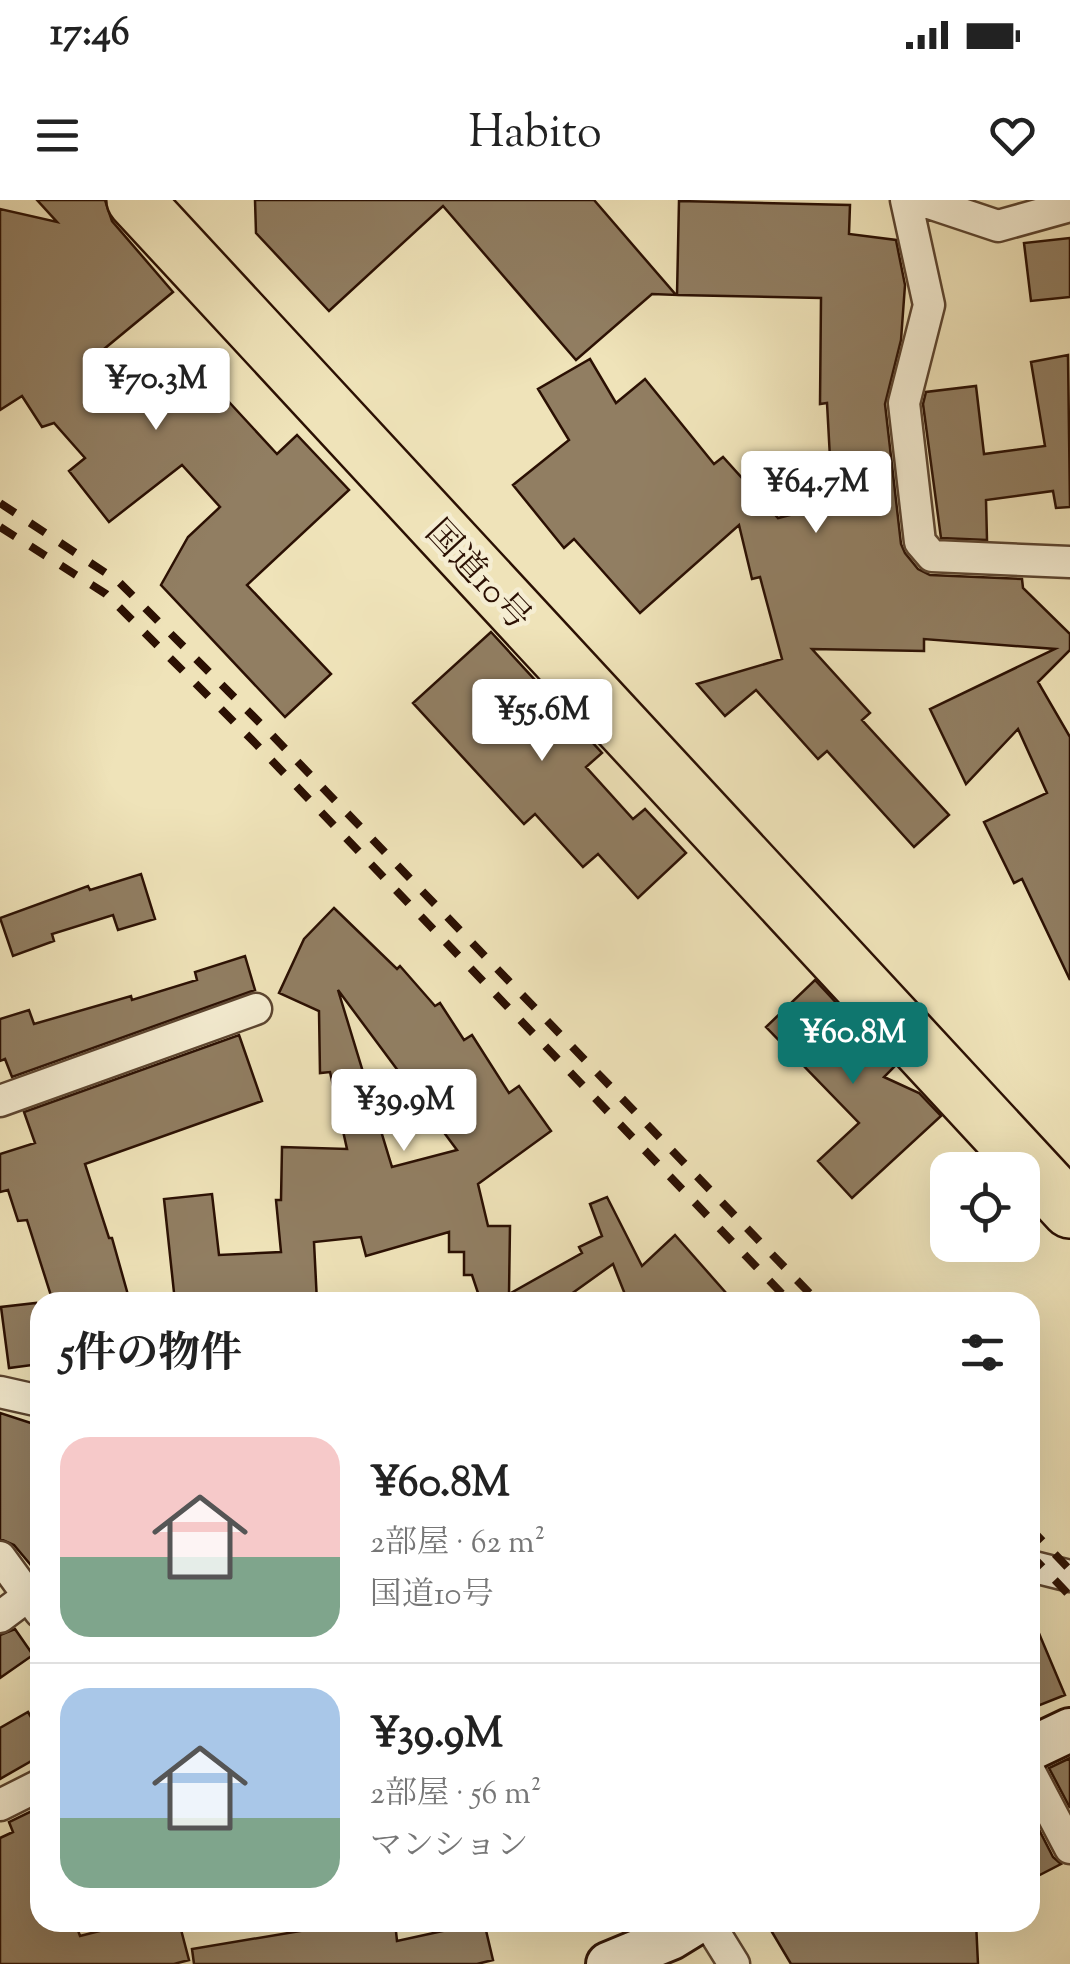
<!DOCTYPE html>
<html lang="ja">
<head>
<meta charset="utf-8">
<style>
  :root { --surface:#fff; --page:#f6f6f6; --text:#222; --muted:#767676; --line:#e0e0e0; --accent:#0f766e }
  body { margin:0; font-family:"Sorts Mill Goudy","Noto Serif JP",serif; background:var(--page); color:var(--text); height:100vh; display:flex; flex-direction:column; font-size:38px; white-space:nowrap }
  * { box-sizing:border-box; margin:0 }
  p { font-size:32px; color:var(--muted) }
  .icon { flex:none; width:55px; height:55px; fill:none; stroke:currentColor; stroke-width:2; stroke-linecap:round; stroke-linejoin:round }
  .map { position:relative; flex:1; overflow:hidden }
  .details { position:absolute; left:30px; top:1092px; width:1010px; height:640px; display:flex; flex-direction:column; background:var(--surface); border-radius:30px; box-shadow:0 10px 40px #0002 }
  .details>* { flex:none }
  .buttons { position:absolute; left:930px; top:952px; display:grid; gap:20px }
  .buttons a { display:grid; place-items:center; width:110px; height:110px; border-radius:20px; background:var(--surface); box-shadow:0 10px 40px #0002; font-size:50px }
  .price { position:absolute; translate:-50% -85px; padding:0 22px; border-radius:10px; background:#fff; color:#222; font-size:32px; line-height:65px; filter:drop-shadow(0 2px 5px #0008) }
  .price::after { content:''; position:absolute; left:50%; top:60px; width:30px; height:22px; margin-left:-15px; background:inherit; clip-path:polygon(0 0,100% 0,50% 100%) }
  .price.current { background:var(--accent); color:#fff }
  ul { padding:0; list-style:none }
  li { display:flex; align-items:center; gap:30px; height:250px; padding:0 30px }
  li+li { border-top:2px solid var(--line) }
  li span { display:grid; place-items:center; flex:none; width:280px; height:200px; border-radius:30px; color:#555 }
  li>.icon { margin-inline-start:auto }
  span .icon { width:120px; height:120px; fill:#fffc; stroke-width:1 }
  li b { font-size:42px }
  h2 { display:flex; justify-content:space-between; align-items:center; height:120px; padding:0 30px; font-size:42px }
  .status { display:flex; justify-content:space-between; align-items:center; height:70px; padding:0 50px; background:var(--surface); direction:ltr }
  .status svg { height:28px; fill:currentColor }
  header { display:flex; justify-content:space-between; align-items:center; height:130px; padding:0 30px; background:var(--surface); font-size:45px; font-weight:600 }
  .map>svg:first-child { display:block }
  .building { fill:#917e62; stroke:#2b1003; stroke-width:2.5; fill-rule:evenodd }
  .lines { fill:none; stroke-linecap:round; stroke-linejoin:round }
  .street-casing { stroke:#5c4530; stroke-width:35 }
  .secondary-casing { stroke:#2b1003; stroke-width:48 }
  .highway-casing { stroke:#2b1003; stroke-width:60 }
  .street { stroke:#f5edd2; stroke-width:30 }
  .secondary { stroke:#f5edd2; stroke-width:42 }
  .highway { stroke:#efe3b9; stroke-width:55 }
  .rail { stroke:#2b1003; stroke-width:8; stroke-dasharray:18 18; stroke-linecap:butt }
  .labels { text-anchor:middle; stroke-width:9; stroke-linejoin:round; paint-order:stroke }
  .street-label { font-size:35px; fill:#2b1003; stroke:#f5edd2 }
</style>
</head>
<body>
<div class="status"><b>17:46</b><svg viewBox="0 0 49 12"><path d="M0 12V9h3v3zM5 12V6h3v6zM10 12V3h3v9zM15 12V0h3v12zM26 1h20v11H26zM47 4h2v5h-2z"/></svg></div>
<header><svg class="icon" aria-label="menu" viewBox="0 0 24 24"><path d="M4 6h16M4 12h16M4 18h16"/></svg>Habito<svg class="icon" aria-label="heart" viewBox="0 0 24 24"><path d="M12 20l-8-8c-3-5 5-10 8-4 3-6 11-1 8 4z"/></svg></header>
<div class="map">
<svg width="1070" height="1764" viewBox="0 0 1070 1764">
  <rect width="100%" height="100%" fill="#efe3b9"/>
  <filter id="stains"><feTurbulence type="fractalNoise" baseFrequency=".002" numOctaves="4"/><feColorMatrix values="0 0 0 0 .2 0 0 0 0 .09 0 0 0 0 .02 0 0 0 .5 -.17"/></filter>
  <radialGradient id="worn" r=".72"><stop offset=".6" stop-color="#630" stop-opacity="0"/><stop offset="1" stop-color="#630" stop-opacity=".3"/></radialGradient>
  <path class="building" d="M37,0H105L112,21L173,92L98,154L155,221L205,176L277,254L297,235L349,290L247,385L331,474L285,517L161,385L188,337L220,307L182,265L109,322L69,271L85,258L54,223L42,227L22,196L0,210V9L57,22Z
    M255,0H594L676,95L652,94L576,160L443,6L329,111L256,33Z
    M679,1L850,5L849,34L896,40L905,85L901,140L885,204L901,344L905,353L918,369L930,375L1022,379L1023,388L1070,434V450L1038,482L1070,537V780L1022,679L1014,683L984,622L1047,593L1018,529L966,584L930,509L1055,449L924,439V451L812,449L870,513L862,520L949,615L914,647L827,551L818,559L756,490L725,516L697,484L782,459L760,377L752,379L739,325L640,413L574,339L564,348L513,285L569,240L538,189L590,159L616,203L645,179L714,264L723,257L778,318L837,303L833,258H830L827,203L820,204L821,98L677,95Z
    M1070,38V97L1031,101L1024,43Z
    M1068,155L1070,307L1056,308L1053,291L986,300L987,340L941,338L923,204L926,192L976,186L984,254L1045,246L1031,162Z
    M491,432L602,553L586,567L633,619L645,609L686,653L638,698L598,654L583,667L535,614L524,624L413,503Z
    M141,674L155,719L118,730L113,715L52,734L54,741L13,756L0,718L88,686L90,690Z
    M334,708L397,769L400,766L435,806L440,803L464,840L472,835L509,893L519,886L551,931L478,984L488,1026H510L509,1094L582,1053L579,1047L602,1036L590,1004L607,997L642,1066L675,1035L734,1102H628L613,1064L560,1102H481L472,1075H464V1052H449V1032L366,1056L361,1037L314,1042L317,1102H175L164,999L212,994L219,1055L281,1052L276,1000H281L282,947L347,949L330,872L320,873L319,811L279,793L304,739ZM338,790L457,950L392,967Z
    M245,756L255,790L12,877L5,859L0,861V819L29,810L34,824L131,796L132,800L197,780L195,772Z
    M815,780L895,866L884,877L919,893L941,916L852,998L818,961L859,923L766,827Z
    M239,835L262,901L85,964L109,1038H112L130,1102H53L27,1020L18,1021L8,990L0,992V954L35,943L24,912Z
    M36,1103L40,1164L9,1168L1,1107Z
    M0,1213L40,1226V1376L14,1345L0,1339Z
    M1030,1412L1065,1495L1030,1509Z
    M15,1429L33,1455L0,1478V1435Z
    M28,1512L40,1532V1556L0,1579V1528Z
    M1070,1558V1608L1049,1568Z
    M40,1607V1722H75L80,1736L135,1722H179L189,1760L174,1764H0V1638L13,1632L9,1622Z
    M1030,1612L1053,1657L1061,1664L1030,1680Z
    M354,1722H395L397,1741L484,1722L493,1760L477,1764H194L192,1749Z
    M766,1722H976L978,1764H791Z"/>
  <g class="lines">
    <defs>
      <path id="street" d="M906,0L929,105L904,203L920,342L932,356L1070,362
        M920,0L998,26L1070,6
        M0,901L256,809
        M0,1192L40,1201
        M0,1357L40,1412
        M1030,1366L1070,1376
        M0,1417L28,1396
        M1030,1572L1070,1648
        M0,1605L40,1585
        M708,1722L734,1764"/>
      <path id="secondary" d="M1030,1549L1070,1530
        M608,1764L671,1738L697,1722"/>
      <path id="highway" d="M135,0L1070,1010"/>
    </defs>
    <use href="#street" class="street-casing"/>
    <use href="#secondary" class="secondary-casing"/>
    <use href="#highway" class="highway-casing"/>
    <use href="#street" class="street"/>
    <use href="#secondary" class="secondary"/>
    <use href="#highway" class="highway"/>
    <path class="rail" d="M0,303L118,381L270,533L818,1102
      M0,327L106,394L255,543L790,1102
      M1030,1328L1070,1370
      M1030,1354L1070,1396"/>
  </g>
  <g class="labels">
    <g class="street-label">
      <text transform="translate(479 374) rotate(47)" y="12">国道10号</text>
    </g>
  </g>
  <rect width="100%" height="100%" filter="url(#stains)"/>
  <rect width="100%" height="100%" fill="url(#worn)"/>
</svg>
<div class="buttons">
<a><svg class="icon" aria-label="locate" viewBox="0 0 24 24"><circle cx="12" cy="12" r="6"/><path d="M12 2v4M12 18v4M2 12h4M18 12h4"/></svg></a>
</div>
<b class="price" style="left:156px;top:233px">¥70.3M</b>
<b class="price" style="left:816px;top:336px">¥64.7M</b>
<b class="price" style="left:542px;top:564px">¥55.6M</b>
<b class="price current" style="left:853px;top:887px">¥60.8M</b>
<b class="price" style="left:404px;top:954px">¥39.9M</b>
<section class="details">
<h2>5件の物件<svg class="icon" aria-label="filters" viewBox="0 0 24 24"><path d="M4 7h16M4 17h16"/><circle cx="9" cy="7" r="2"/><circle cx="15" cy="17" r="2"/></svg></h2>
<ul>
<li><span style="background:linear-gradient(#f6c9c9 60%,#7fa58c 0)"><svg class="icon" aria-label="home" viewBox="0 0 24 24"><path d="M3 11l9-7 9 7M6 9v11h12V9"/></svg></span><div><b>¥60.8M</b><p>2部屋 · 62 m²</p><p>国道10号</p></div></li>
<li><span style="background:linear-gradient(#a9c7e8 65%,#7fa58c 0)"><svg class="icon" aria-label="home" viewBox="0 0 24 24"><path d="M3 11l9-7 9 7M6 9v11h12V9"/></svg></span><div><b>¥39.9M</b><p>2部屋 · 56 m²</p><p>マンション</p></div></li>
</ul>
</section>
</div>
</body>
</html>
